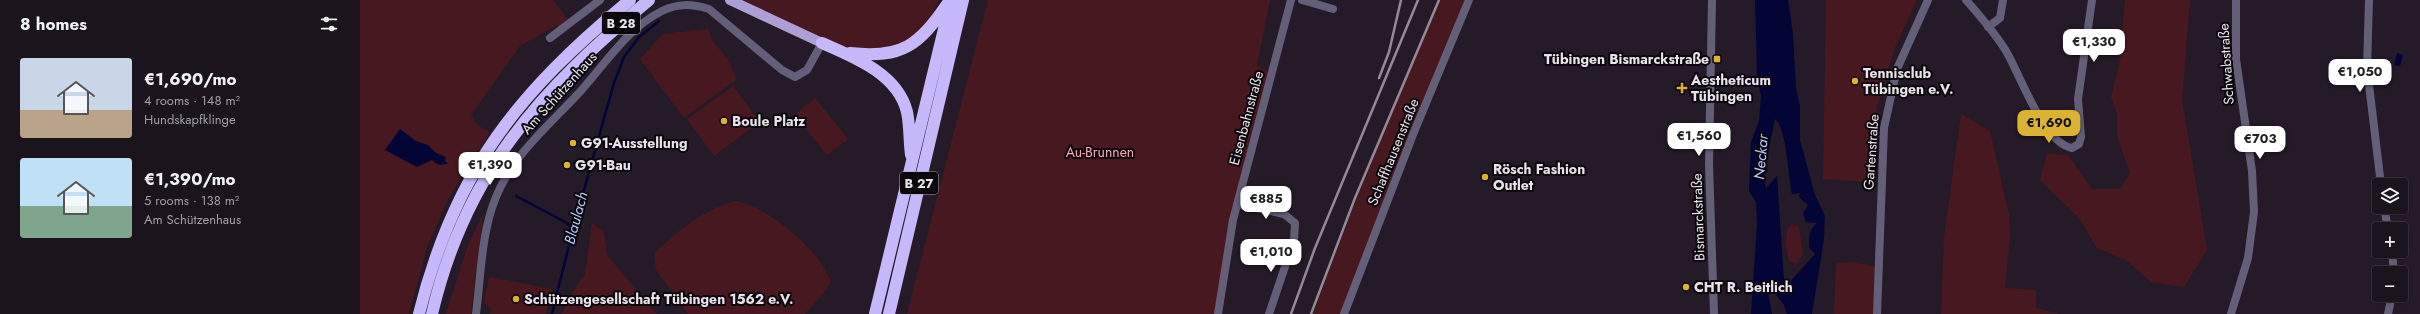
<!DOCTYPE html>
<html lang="en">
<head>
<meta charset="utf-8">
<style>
  :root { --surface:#1c141d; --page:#29212a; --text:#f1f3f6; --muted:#a09ea4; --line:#3a333b; --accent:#dbb233 }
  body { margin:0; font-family:Jost,sans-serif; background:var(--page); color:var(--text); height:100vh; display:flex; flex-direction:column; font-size:15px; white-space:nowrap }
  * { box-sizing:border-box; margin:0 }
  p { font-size:13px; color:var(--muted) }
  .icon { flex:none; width:22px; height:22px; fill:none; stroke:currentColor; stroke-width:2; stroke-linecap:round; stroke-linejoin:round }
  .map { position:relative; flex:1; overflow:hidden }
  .drawer { display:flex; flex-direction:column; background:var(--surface); width:360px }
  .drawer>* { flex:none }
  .fabs { position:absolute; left:2012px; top:178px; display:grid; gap:8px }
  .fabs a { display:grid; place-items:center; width:36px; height:36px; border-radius:4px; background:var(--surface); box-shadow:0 1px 3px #0004,0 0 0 1px var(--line); font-size:20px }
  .price { position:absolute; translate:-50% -34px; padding:0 9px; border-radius:8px; background:#fff; color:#222; font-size:13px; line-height:26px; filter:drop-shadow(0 1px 2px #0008) }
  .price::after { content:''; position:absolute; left:50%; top:24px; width:12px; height:9px; margin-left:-6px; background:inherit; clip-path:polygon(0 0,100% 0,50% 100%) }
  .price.on { background:var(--accent); color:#111 }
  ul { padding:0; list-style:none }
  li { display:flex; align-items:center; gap:12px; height:100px; padding:0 20px }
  li span { display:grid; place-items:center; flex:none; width:112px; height:80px; border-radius:4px; color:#555 }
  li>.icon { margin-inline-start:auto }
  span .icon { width:48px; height:48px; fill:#fffc; stroke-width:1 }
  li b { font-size:17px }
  h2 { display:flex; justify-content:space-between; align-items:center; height:48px; padding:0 20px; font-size:17px }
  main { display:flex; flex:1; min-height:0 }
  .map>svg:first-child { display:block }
  .green { fill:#481820 }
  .water { fill:#030537; fill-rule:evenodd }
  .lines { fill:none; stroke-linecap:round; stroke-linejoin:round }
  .stream { stroke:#030537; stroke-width:2.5 }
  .street { stroke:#645f79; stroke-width:8 }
  .primary { stroke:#ab9fd6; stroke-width:10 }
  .highway { stroke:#c7b8fb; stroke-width:12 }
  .rail { stroke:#938a95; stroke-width:2.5 }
  .poi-dot { fill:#dbb233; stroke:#0b070c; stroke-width:1.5 }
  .labels { text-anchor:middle; stroke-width:4; stroke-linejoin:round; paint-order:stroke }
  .shield { fill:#0b070c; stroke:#a6a0a8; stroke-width:1 }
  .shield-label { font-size:13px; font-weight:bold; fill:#e9e2eb }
  .poi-label { font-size:14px; font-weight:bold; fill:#e9e2eb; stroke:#0b070c; text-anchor:start }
  .street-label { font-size:14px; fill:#e9e2eb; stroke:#0b070c }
  .park-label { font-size:14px; fill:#feaab4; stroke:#0b070c }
  .water-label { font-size:15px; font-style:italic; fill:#b4c8fa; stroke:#0b070c }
</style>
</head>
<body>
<main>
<section class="drawer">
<h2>8 homes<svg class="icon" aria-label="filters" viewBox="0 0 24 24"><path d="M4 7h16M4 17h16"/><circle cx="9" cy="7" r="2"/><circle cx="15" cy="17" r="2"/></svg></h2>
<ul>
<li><span style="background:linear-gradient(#c9d6e8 65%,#b9a48a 0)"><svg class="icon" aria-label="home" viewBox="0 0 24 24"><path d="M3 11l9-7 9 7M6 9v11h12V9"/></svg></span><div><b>€1,690/mo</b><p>4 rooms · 148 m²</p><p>Hundskapfklinge</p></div></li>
<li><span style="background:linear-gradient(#bfe0f5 60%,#7fa58c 0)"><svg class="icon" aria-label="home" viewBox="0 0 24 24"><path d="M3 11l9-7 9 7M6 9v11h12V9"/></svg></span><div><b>€1,390/mo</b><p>5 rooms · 138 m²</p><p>Am Schützenhaus</p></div></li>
</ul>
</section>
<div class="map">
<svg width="2060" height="314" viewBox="0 0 2060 314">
  <rect width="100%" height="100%" fill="#251a27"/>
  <path class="green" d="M0,0H193L211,23L200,31L197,25L160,46L111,115L117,125L130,132L88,199L67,247L49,314H0Z
    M370,0H579L558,41L550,46L485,52Z
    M628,0H910L897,65L911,74L873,220L858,314H547Z
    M1081,0H1109L984,314H953L992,210L1067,27Z
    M1466,0H1557L1534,50L1516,111L1510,182L1463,179Z
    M1765,0H1830L1822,100L1847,250L1824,287L1791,282L1766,260L1737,248L1719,218L1680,180L1687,153L1708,155L1732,189H1760L1770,173L1757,136V113L1751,97L1760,60Z
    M348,29L352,40L367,58L377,79L324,118L280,59L303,34Z
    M373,86L400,122L354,156L327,119Z
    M455,98L488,139L467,155L435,115Z
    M1601,114L1630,131L1649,215L1650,236L1645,288L1676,290V308L1700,314H1581L1584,237Z
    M375,201C409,207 459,249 471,282L465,291L445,314H328L296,270L294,254C318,230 342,211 375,201Z
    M123,214L111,314H86L108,245Z
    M232,223L244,232L247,255L297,314H202L210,295L225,274Z
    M1432,224L1439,227L1443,255L1436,264L1429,261L1426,247L1427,229Z
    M1493,262L1518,267L1517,314H1474L1476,263Z
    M129,277L192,289L186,314H130L131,309L124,303Z"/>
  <path class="water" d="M1395,0H1428L1433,34L1436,88L1440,106V140L1455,195L1465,216L1464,239L1452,314H1427L1424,305L1410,287L1408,293L1412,314H1391L1397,224L1396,202L1389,191L1391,142L1399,121L1401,96L1397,77ZM1415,119C1427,129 1428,177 1432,194L1440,193L1439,197L1448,205L1443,213L1446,222L1457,223C1449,229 1449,238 1449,247L1455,254L1427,285L1424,279L1417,176L1406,188L1404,173Z
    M2037,53L2043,55L2040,66L2034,65Z
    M40,129L56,141L68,145L76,153L86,157L83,165L77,164L72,160L57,167L25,150Z"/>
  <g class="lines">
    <path class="stream" d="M81,160L86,163
      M156,196L207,223L213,229
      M192,314L213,229L254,83L264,57L279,37L299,21"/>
    <path class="street" d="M942,0L973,9
      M1352,0L1349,164L1354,314
      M1606,0C1620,16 1635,33 1646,51C1660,74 1683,143 1712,148L1719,144L1721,137L1718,99L1732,0
      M2009,0L2007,68L2021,185
      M1628,27L1640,18L1643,0
      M190,38L240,0
      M877,204L924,214L935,223L934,240L909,314
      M2024,207L2028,229
      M2032,251L2034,273
      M116,314C121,276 121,233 136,197C153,155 188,126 218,94C244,66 267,28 302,11C318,3 332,4 349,9L422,70L435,77L447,70L462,43
      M858,314L873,220L931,0
      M984,314L1054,132L1109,0
      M1517,314L1524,128L1537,69L1568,0
      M1871,314L1888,258L1894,212L1892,171L1876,59V0
      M2028,314L2032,295"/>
    <path class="primary" d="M370,0L462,43"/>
    <path class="highway" d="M462,43C494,57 538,74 547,112C550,126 549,141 551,155
      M490,53C543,59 559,45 588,3
      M59,314C94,172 158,92 270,0
      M72,314C105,173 180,90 289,0
      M515,314L591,0
      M529,314L603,0"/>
    <path class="rail" d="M1019,78L1029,52L1041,0
      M931,314L955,248L1058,0
      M951,314L995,198L1079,0"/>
  </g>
  <g class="poi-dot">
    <rect x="1353" y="55" width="8" height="8" rx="2"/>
    <circle cx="1495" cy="81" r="4"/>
    <path d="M1320 82h4v4h4v4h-4v4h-4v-4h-4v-4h4z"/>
    <circle cx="364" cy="121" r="4"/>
    <circle cx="213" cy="143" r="4"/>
    <circle cx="207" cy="165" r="4"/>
    <circle cx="1125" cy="177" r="4"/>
    <circle cx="1326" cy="287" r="4"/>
    <circle cx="156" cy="299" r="4"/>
  </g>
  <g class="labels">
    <g class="shield">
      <rect x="242" y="12" width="38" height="22" rx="3"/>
      <rect x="540" y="172" width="38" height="22" rx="3"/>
    </g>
    <g class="shield-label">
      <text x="261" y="28">B 28</text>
      <text x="559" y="188">B 27</text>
    </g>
    <g class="poi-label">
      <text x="1349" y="64" text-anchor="end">Tübingen Bismarckstraße</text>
      <text x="1503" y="78">Tennisclub<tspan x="1503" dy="16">Tübingen e.V.</tspan></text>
      <text x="1331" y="85">Aestheticum<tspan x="1331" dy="16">Tübingen</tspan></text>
      <text x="372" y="126">Boule Platz</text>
      <text x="221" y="148">G91-Ausstellung</text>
      <text x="215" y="170">G91-Bau</text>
      <text x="1133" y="174">Rösch Fashion<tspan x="1133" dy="16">Outlet</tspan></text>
      <text x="1334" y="292">CHT R. Beitlich</text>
      <text x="164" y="304">Schützengesellschaft Tübingen 1562 e.V.</text>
    </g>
    <g class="street-label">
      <text transform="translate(1866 64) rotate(-94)" y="5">Schwabstraße</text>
      <text transform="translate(199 93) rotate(-48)" y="5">Am Schützenhaus</text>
      <text transform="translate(886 118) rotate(-75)" y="5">Eisenbahnstraße</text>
      <text transform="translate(1033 152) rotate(-68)" y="5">Schaffhausenstraße</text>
      <text transform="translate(1511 152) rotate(-86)" y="5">Gartenstraße</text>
      <text transform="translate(1338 217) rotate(-92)" y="5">Bismarckstraße</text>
    </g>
    <g class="park-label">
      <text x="740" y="157">Au-Brunnen</text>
    </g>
    <g class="water-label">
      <text transform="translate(1401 157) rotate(-85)" y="5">Neckar</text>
      <text transform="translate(216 218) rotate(-75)" y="5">Blaulach</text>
    </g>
  </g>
</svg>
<div class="fabs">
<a><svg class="icon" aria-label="layers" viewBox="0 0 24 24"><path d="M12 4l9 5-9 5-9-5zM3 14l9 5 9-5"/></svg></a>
<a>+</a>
<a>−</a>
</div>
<b class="price" style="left:1734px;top:63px">€1,330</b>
<b class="price" style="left:2000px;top:93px">€1,050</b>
<b class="price on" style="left:1689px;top:144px">€1,690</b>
<b class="price" style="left:1339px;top:157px">€1,560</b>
<b class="price" style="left:1900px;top:160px">€703</b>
<b class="price" style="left:130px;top:186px">€1,390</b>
<b class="price" style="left:906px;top:220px">€885</b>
<b class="price" style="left:911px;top:273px">€1,010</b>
</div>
</main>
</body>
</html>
